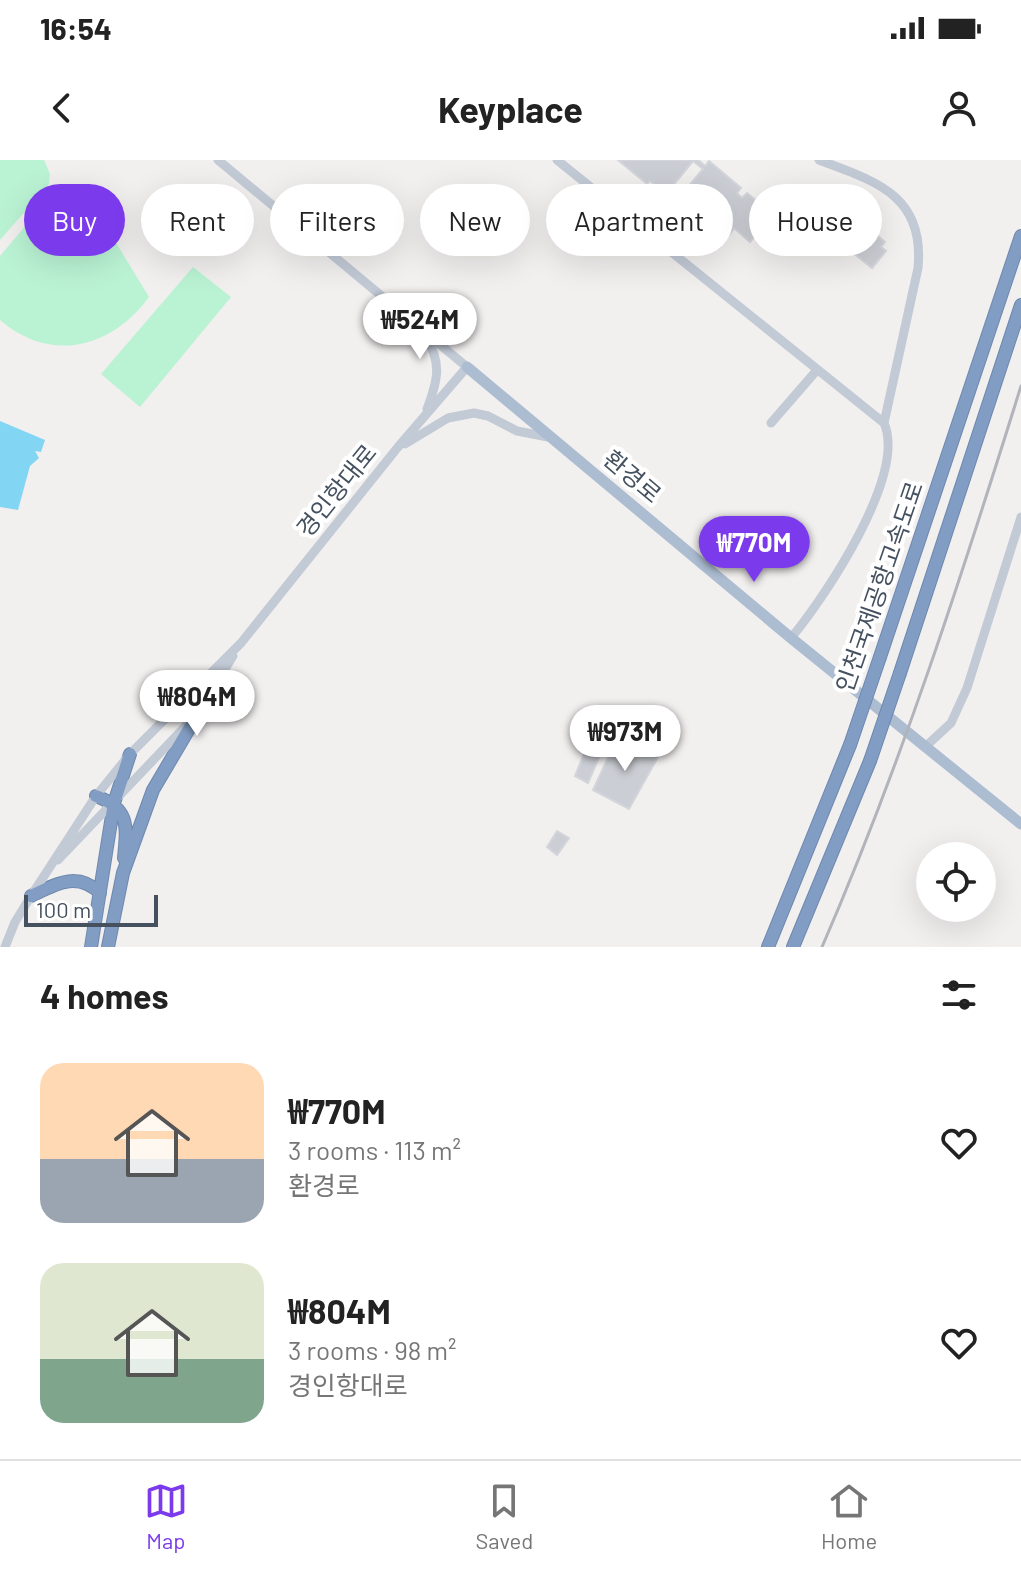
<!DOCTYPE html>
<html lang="en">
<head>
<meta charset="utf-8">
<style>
  :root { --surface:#fff; --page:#f6f6f6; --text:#222; --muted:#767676; --line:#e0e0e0; --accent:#7c3aed }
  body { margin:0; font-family:Barlow,"Noto Sans KR",sans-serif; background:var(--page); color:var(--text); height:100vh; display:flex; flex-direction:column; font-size:30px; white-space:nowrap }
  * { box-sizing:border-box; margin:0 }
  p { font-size:26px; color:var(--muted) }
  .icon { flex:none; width:44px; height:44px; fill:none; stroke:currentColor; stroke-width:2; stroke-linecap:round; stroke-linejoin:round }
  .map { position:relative; height:787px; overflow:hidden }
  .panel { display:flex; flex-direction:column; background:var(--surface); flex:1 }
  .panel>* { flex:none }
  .hud { position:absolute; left:24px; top:24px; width:974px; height:72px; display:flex; gap:16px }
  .tools { position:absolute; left:916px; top:682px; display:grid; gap:16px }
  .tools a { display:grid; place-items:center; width:80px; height:80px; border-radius:50%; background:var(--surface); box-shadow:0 8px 32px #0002; font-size:40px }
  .scale { position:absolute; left:24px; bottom:20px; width:134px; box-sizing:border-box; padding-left:8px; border:4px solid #45515f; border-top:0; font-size:22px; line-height:28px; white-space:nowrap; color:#45515f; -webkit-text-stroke:6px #fff; paint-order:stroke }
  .price { position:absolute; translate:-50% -68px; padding:0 18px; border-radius:28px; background:#fff; color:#222; font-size:26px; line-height:52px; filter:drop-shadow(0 2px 4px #0008) }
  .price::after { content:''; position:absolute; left:50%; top:48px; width:24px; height:18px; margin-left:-12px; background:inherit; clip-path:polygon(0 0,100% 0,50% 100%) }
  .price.active { background:var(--accent); color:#fff }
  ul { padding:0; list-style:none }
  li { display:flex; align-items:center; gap:24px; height:200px; padding:0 40px }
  li span { display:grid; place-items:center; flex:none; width:224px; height:160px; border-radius:24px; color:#555 }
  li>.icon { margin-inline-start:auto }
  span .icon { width:96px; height:96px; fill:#fffc; stroke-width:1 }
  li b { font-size:34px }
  h2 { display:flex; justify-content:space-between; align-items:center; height:96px; padding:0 40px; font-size:34px }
  .tag { padding:0 28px; border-radius:36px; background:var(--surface); box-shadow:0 8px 32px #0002; font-size:28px; line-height:72px }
  .tag.active { background:var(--accent); color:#fff }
  .status { display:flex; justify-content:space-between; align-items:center; height:56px; padding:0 40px; background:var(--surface); direction:ltr }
  .status svg { height:22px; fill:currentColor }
  header { display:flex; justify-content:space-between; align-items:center; height:104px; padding:0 40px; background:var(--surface); font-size:36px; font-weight:700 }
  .menu { display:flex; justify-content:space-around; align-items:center; height:112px; border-top:2px solid var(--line); background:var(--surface); font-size:22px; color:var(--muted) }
  .menu a { display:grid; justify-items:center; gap:4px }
  .menu .active { color:var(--accent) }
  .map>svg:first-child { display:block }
  .green { fill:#baf3d4 }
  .water { fill:#83d5f4 }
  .building { fill:#cbced4; stroke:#d3d5db; stroke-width:2 }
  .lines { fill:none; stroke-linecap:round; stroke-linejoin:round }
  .highway-casing { stroke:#6e88af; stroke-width:14 }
  .minor { stroke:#c2cad6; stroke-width:9 }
  .major { stroke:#acbcd1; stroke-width:11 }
  .highway { stroke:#829dc3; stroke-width:12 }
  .rail { stroke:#b1b4ba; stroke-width:3 }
  .highway-bridge-casing { stroke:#6e88af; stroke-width:14; stroke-linecap:butt }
  .highway-bridge { stroke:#829dc3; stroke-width:12 }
  .labels { text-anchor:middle; stroke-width:8; stroke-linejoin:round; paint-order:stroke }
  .street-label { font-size:24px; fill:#45515f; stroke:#fff }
</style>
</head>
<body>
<div class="status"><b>16:54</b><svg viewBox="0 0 49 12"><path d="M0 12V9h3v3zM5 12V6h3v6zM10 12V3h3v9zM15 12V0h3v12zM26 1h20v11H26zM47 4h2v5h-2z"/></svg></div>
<header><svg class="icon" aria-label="back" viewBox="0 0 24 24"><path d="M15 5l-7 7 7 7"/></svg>Keyplace<svg class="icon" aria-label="person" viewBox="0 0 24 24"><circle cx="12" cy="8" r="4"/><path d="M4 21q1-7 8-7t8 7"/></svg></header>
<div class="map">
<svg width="1021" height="787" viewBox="0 0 1021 787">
  <rect width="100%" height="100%" fill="#f2efef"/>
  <path class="green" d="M0,0H44L50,14L49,24L0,80Z
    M67,26L76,28L87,35L149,137C112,188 51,204 0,160V96L55,31Z
    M193,107L231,137L140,247L101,214Z"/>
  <path class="water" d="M0,261L45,280L41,292L35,291L39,298L30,306L18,350L0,347Z"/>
  <path class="building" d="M618,0H698L705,6L709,1L741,28L737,33L742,38L747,33L773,54L750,82L734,68L730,74L682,34L703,9L693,1L666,34L650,21L647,24Z
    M850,41L872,54L852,79L862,87L874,73L885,82L881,87L886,91L872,108L826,71Z
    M618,576L658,597L629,649L593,630Z
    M590,579L604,586L588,623L575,616Z
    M557,671L569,678L557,695L547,687Z"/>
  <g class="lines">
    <defs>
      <path id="highway" d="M880,497L1021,76
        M900,513L1021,145
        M96,636C130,649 127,666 124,698
        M31,736C56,724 77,711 100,733
        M91,787L114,643L130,594
        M108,787L123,713L153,630L199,552
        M768,787L850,585
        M793,787L870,601"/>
    </defs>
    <use href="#highway" class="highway-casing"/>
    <path class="minor" d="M557,0L884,263C907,315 825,437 791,478
      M819,0C875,21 925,35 918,108L884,263
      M426,176C442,204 438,220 427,249
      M771,263L817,210
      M405,284L448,258L474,253L488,256L517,271L548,277
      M925,587L951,563L967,528L1021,357
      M58,700L199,552L233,496
      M5,787L15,762L31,736L96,636L130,594L241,483L398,287L467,207L218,0"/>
    <path class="major" d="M467,207L791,478L1021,664"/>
    <use href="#highway" class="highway"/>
    <path class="rail" d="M822,787C901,605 962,415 1021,226"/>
    <defs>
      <path id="highway-bridge" d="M850,585L880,497
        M870,601L900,513"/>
    </defs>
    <use href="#highway-bridge" class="highway-bridge-casing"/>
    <use href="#highway-bridge" class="highway-bridge"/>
  </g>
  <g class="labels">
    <g class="street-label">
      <text transform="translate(632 317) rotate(40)" y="8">환경로</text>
      <text transform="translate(337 331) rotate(-51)" y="8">경인항대로</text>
      <text transform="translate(880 427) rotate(-71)" y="8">인천국제공항고속도로</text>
    </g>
  </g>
</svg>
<div class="tools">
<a><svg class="icon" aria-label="locate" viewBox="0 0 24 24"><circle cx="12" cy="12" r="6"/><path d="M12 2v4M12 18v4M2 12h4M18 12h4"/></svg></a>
</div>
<div class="scale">100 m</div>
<b class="price" style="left:420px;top:201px">₩524M</b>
<b class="price active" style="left:754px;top:424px">₩770M</b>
<b class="price" style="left:197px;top:578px">₩804M</b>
<b class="price" style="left:625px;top:613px">₩973M</b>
<div class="hud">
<a class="tag active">Buy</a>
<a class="tag">Rent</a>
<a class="tag">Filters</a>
<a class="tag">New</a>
<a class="tag">Apartment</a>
<a class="tag">House</a>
</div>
</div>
<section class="panel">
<h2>4 homes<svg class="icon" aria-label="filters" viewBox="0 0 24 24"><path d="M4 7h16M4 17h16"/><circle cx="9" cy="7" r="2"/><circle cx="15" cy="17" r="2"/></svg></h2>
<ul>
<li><span style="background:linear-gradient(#ffd9b3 60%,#9aa5b1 0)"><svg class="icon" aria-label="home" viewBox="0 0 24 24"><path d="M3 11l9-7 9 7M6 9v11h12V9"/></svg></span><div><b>₩770M</b><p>3 rooms · 113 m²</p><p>환경로</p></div><svg class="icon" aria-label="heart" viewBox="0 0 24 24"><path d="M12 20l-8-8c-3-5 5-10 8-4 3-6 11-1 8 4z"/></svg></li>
<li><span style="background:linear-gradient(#dfe7d0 60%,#7fa58c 0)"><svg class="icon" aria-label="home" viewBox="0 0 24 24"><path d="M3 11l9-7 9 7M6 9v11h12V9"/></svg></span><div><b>₩804M</b><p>3 rooms · 98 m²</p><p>경인항대로</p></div><svg class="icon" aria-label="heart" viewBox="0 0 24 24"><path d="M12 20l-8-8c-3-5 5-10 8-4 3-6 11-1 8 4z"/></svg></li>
</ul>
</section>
<nav class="menu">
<a class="active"><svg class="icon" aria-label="map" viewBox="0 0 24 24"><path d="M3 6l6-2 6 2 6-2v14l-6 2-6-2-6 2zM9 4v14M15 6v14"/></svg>Map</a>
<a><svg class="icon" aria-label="saved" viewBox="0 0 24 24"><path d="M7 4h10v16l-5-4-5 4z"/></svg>Saved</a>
<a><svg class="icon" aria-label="home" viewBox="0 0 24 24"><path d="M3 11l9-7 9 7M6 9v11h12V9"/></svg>Home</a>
</nav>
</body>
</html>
